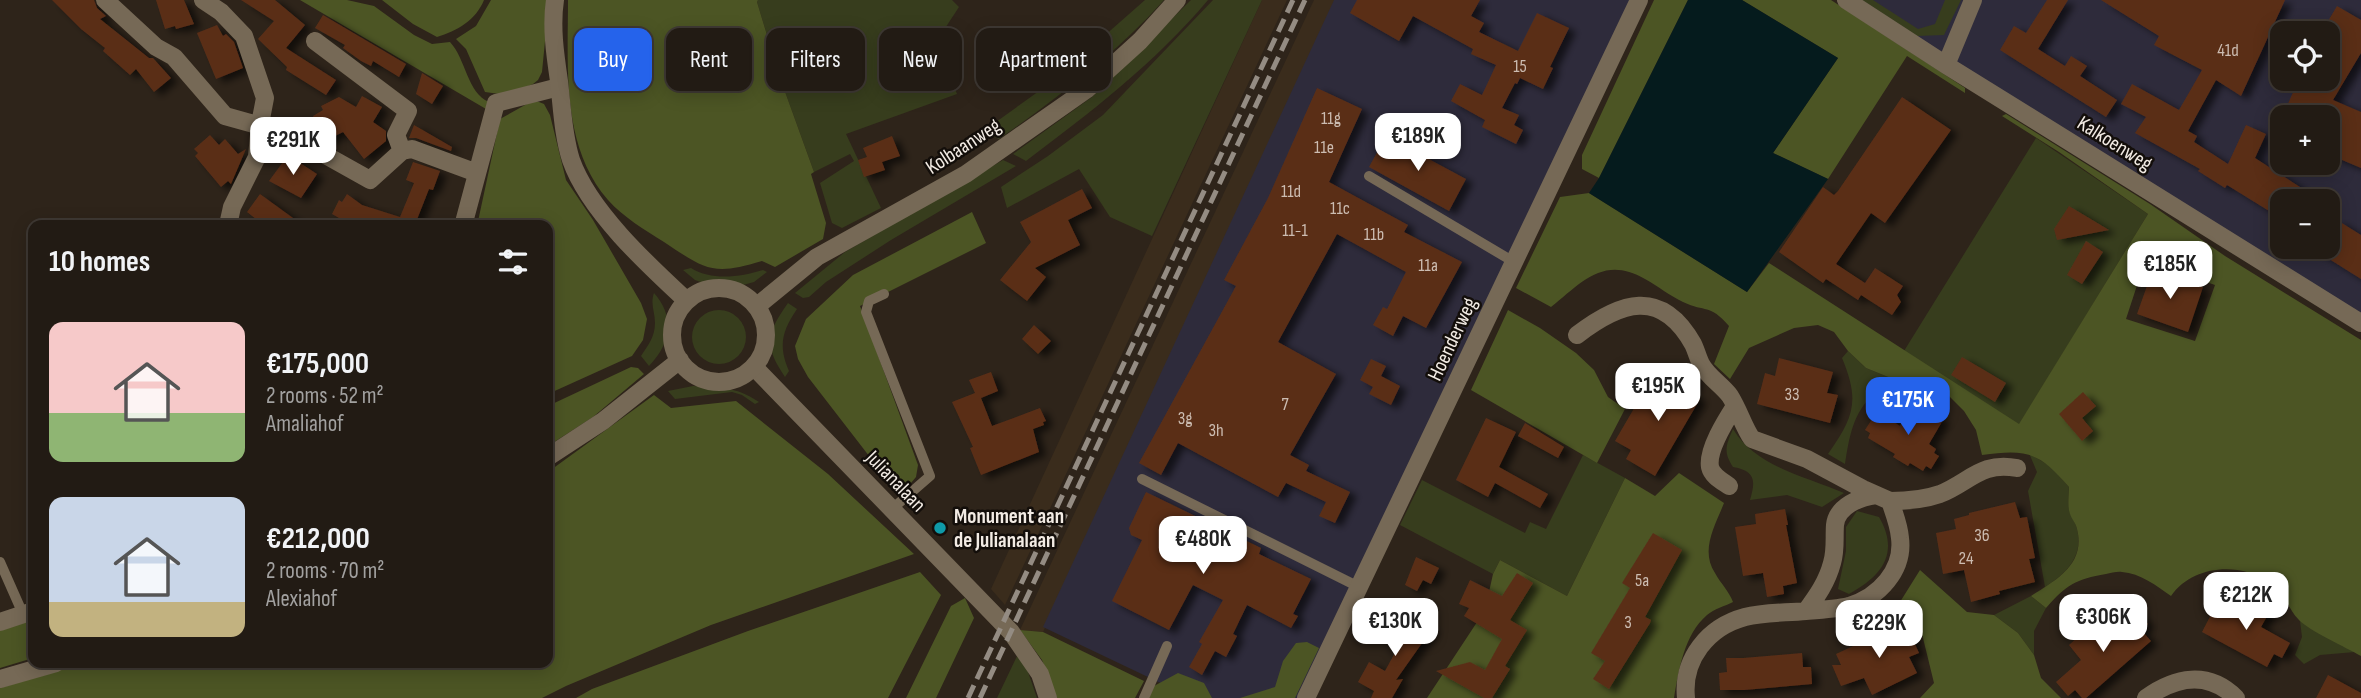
<!DOCTYPE html>
<html lang="en">
<head>
<meta charset="utf-8">
<style>
  :root { --surface:#221b14; --page:#2e2822; --text:#f1f3f6; --muted:#a2a1a0; --line:#3f3934; --accent:#2563eb }
  body { margin:0; font-family:"Sofia Sans Condensed",sans-serif; background:var(--page); color:var(--text); height:100vh; display:flex; flex-direction:column; font-size:26px; white-space:nowrap }
  * { box-sizing:border-box; margin:0 }
  p { font-size:23px; color:var(--muted) }
  .icon { flex:none; width:38px; height:38px; fill:none; stroke:currentColor; stroke-width:2; stroke-linecap:round; stroke-linejoin:round }
  .map { position:relative; flex:1; overflow:hidden }
  .panel { position:absolute; left:28px; top:220px; width:525px; height:448px; display:flex; flex-direction:column; background:var(--surface); border-radius:14px; box-shadow:0 4px 18px #0003,0 0 0 2px var(--line) }
  .panel>* { flex:none }
  .hud { position:absolute; left:574px; top:28px; width:665px; height:63px; display:flex; gap:14px }
  .fabs { position:absolute; left:2270px; top:21px; display:grid; gap:14px }
  .fabs a { display:grid; place-items:center; width:70px; height:70px; border-radius:14px; background:var(--surface); box-shadow:0 4px 18px #0003,0 0 0 2px var(--line); font-size:35px }
  .price { position:absolute; translate:-50% -60px; padding:0 16px; border-radius:14px; background:#fff; color:#222; font-size:23px; line-height:46px; filter:drop-shadow(0 2px 4px #0008) }
  .price::after { content:''; position:absolute; left:50%; top:42px; width:21px; height:16px; margin-left:-10px; background:inherit; clip-path:polygon(0 0,100% 0,50% 100%) }
  .price.on { background:var(--accent); color:#fff }
  ul { padding:0; list-style:none }
  li { display:flex; align-items:center; gap:21px; height:175px; padding:0 21px }
  li span { display:grid; place-items:center; flex:none; width:196px; height:140px; border-radius:14px; color:#555 }
  li>.icon { margin-inline-start:auto }
  span .icon { width:84px; height:84px; fill:#fffc; stroke-width:1 }
  li b { font-size:30px }
  h2 { display:flex; justify-content:space-between; align-items:center; height:84px; padding:0 21px; font-size:30px }
  .pill { padding:0 24px; border-radius:14px; background:var(--surface); box-shadow:0 4px 18px #0003,0 0 0 2px var(--line); font-size:24px; line-height:63px }
  .pill.on { background:var(--accent); color:#fff }
  .map>svg:first-child { display:block }
  .built { fill:#3a2c1c }
  .industrial { fill:#2e2b3b; fill-rule:evenodd }
  .green { fill:#373d1d }
  .forest { fill:#4c5524; fill-rule:evenodd }
  .water { fill:#051b1d }
  .building { fill:#5a2e18; filter:url(#shadow) }
  .lines { fill:none; stroke-linecap:round; stroke-linejoin:round }
  .service { stroke:#766956; stroke-width:10 }
  .minor { stroke:#766956; stroke-width:18 }
  .tertiary { stroke:#766956; stroke-width:18 }
  .rail { stroke:#948c83; stroke-width:5; stroke-dasharray:14 7; stroke-linecap:butt }
  .culture-dot { fill:#0f9aa8; stroke:#130e0a; stroke-width:2.5 }
  .labels { text-anchor:middle; stroke-width:5; stroke-linejoin:round; paint-order:stroke }
  .number-label { font-size:18px; fill:#ccbcb1 }
  .street-label { font-size:21px; fill:#f2ebe4; stroke:#130e0a }
  .poi-label { font-size:21px; font-weight:bold; fill:#f2ebe4; stroke:#130e0a; text-anchor:start }
</style>
</head>
<body>
<div class="map">
<svg width="2361" height="698" viewBox="0 0 2361 698">
  <defs>
    <filter id="shadow"><feDropShadow dx="7" dy="4" stdDeviation="3.5" flood-color="#0009"/></filter>
  </defs>
  <rect width="100%" height="100%" fill="#2e241a"/>
  <path class="built" d="M1262,0H1287L1005,605L991,589Z
    M1314,0H1338L1043,632L1020,630Z"/>
  <path class="industrial" d="M1334,0H1633L1298,698H1192L1043,627Z
    M1856,0H2361V317ZM2282,33H2328V79H2282ZM2282,117H2328V163H2282ZM2282,201H2328V247H2282Z"/>
  <path class="green" d="M758,0H952L959,7L936,42L957,94L846,134L881,208L842,228L832,223L820,183L854,161L850,154L814,172L779,75L757,2Z
    M1145,0H1164C1116,54 1057,98 999,139L982,132L1053,81Z
    M1191,0H1208C1155,63 1091,112 1026,161L1013,154L1092,97Z
    M1213,0H1262L1152,236L1110,217L1079,169L1007,208L1001,187L1048,156L1103,115Z
    M1862,0H1873L1918,29L1935,24L1945,0H1961L1944,35L1917,36Z
    M2036,138L2148,214L2019,425L1904,351Z
    M1003,160L1016,166L891,240L826,282L809,297L803,298L795,293L845,252Z
    M691,268C712,281 740,277 763,270L767,272L754,282L743,285L706,284L695,280L683,270Z
    M654,293C676,318 670,344 649,366L641,356C648,345 655,337 655,323C655,312 650,304 654,293Z
    M788,303L797,309C782,331 778,346 789,371L785,377C763,345 767,333 788,303Z
    M692 337a27 27 0 1 1 54 0a27 27 0 1 1-54 0Z
    M1848,351L1866,368L1898,381C1891,386 1881,389 1874,394C1853,412 1849,438 1845,464L1828,454C1854,417 1860,401 1842,358Z
    M693,386C721,388 735,386 759,402L755,404L742,395L732,392L675,399L668,391Z
    M1733,429C1756,467 1805,476 1844,493L1822,507L1787,495L1750,500C1756,480 1755,471 1733,467C1723,452 1726,445 1733,429Z
    M2029,453L2053,468L2069,487C2069,494 2068,502 2069,509C2070,516 2076,522 2077,529C2084,556 2066,574 2045,587L2028,491L2037,472Z
    M1583,455L1625,478L1567,596L1500,560L1493,574L1400,525L1422,480L1525,533L1530,522L1546,529Z
    M1857,511L1879,517C1900,553 1882,576 1849,594L1838,589L1846,551V527Z
    M2031,596L2046,608L2034,631V655L2018,633L1994,615Z
    M2300,621L2355,652L2320,655L2304,664L2295,655L2302,637Z
    M1018,654L1027,669L1037,698H997Z"/>
  <path class="forest" d="M300,0H347L374,6L414,35L432,44L450,42C466,59 467,93 489,102L486,109Z
    M382,0H484C476,20 457,31 437,37L413,24Z
    M491,0H549L542,72L538,80L533,84L507,95L485,92L466,49L456,39L476,26Z
    M568,0H758L757,2L779,75L814,172L811,174L826,223L823,239L775,267L762,261C713,276 706,270 664,242C645,230 623,217 608,200C561,146 568,67 568,0Z
    M1654,0H1688L1599,178L1582,169V155Z
    M1742,0H1831L1965,88V93L1907,56L1828,179L1773,153L1838,58Z
    M534,100L544,104L550,115L566,180L593,220L641,303L647,319L643,340L632,356L548,394V226H477L500,119Z
    M2006,114L2150,204L2225,256L2361,340V656C2347,648 2308,630 2299,620C2288,609 2286,594 2269,582C2239,562 2193,565 2171,596C2157,586 2140,573 2122,572C2118,571 2111,573 2106,574C2076,579 2066,585 2046,608L2031,596C2056,580 2086,564 2077,529C2076,523 2072,520 2070,514C2067,506 2069,495 2069,487C2039,452 2027,449 1982,455L1976,430L1964,411L1948,395L1929,386L1898,381L1866,368L1848,351L1834,332L1818,325L1794,328L1749,348L1730,379L1714,364L1729,326C1709,303 1706,313 1683,302C1670,296 1658,286 1645,279C1604,255 1582,282 1551,307L1516,288L1560,197L1589,193L1747,292L1769,263L2019,424L2148,214L2059,152L2002,116ZM2145,261L2215,285L2195,341L2126,319Z
    M972,212L986,243L860,306L918,465L916,477L900,496L808,377L798,359L795,346L806,319L853,275Z
    M1508,310L1540,328L1576,353L1594,370L1608,397L1625,409L1597,463L1471,390Z
    M631,367L638,368L644,374L593,417L548,446V406Z
    M654,395L671,408L736,401L828,474L914,554L711,625L566,686L542,698H0V688L81,663H548V472Z
    M1679,473L1724,503C1715,526 1700,550 1715,573C1721,584 1729,591 1733,602C1725,606 1714,609 1707,615C1684,635 1679,669 1674,698H1427L1485,610L1493,574L1500,560L1567,596L1625,478L1655,496Z
    M1920,570L1967,612L1994,615L2018,633L2034,655L2041,678L2061,698H1920L1934,683L1922,634L1900,602Z
    M920,572L941,595L888,698H576L592,689L748,631Z
    M965,598L974,618L936,698H906L951,606Z
    M33,620V658L0,668V630Z
    M1020,630L1043,632L1144,681L1135,698H1057L1042,660Z
    M1307,642L1319,648L1295,698H1240L1275,687L1283,661L1296,643Z
    M1178,673L1204,683L1212,698H1149L1154,686Z"/>
  <path class="water" d="M1688,0H1742L1838,58L1773,153L1828,179L1747,292L1589,193L1599,178Z"/>
  <path class="building" d="M52,0H94L97,8L106,16L100,19L149,58H153L171,78L154,92L136,69L130,75L103,51L105,48L81,29Z
    M156,0H184L194,24L176,29L175,26L165,29Z
    M241,0H275L305,25L286,48L336,80L326,95L286,70L287,67L258,39L274,21Z
    M1357,0H1480L1471,16L1484,23L1479,32L1518,51L1537,13L1569,28L1550,67L1553,68L1543,89L1520,78L1517,84L1515,83L1502,108L1519,115L1514,125L1523,130L1516,144L1482,127L1485,120L1451,101L1460,84L1482,95L1496,65L1471,54L1473,49L1413,16L1399,41L1350,13Z
    M2047,0H2068L2038,49L2065,66L2071,56L2087,66L2080,76L2117,100L2106,117L2000,50L2014,26L2026,33Z
    M2101,0H2285L2241,96L2216,80L2188,131L2197,136L2194,142L2228,164L2246,125L2266,134L2255,158L2300,187L2291,201H2282V219L2227,185L2225,188L2198,171L2200,169L2135,133L2146,117L2121,104L2132,84L2179,110L2202,70L2154,45L2159,36Z
    M2337,6L2361,20V53L2333,100L2361,112V168L2328,154V117H2282L2299,79H2328V33H2321Z
    M323,15L406,64L399,77L373,61L371,66L361,61L343,48L345,45L315,28Z
    M217,25L223,36L226,34L234,42L243,68L216,79L197,33Z
    M422,73L443,86L432,104L416,94Z
    M1317,88L1362,109L1329,182L1408,225L1404,232L1462,262L1426,328L1403,316L1393,336L1373,325L1383,307L1387,309L1406,272L1337,234L1278,342L1336,374L1290,455L1309,465L1306,471L1350,492L1335,523L1319,516L1326,502L1286,483L1278,497L1178,443L1161,475L1139,463L1236,286L1224,280L1268,198Z
    M362,96L382,107L373,122L386,131V141L364,159L343,132L325,141L313,116L323,110L321,106L339,97L356,107Z
    M1902,97L1951,130L1885,223L1871,213L1836,264L1865,283L1875,268L1903,286L1897,295L1901,302L1892,315L1861,295L1858,300L1826,279L1823,283L1779,252L1823,187L1834,195L1838,191Z
    M414,125L452,147L451,151L416,138H409Z
    M210,135L219,145L225,139L238,154L246,149L231,184L228,181L221,187L195,156L198,153L194,149Z
    M892,136L900,156L882,162L885,170L864,177L858,160L867,157L863,148Z
    M1386,136L1466,179L1449,211L1369,167Z
    M288,155L317,174L301,198L269,181Z
    M413,162L440,171L433,190L429,189L416,222V226H353L332,214L339,200L342,202L347,194L362,205L400,217L414,183L406,180Z
    M1082,189L1092,208L1068,220L1080,245L1035,268L1046,277L1027,301L1000,280L1031,242L1020,222Z
    M260,194L304,226H265L247,212Z
    M2069,206L2109,230L2057,240L2054,229Z
    M2337,220L2361,235V279L2310,247H2328V234Z
    M2086,241L2103,252L2082,284L2067,275Z
    M2153,269L2203,287L2188,332L2137,314Z
    M1034,325L1051,341L1038,354L1022,339Z
    M1962,357L2006,383L1995,402L1951,375Z
    M1779,358L1833,372L1827,393L1838,395L1830,423L1757,404L1765,373L1775,376Z
    M1371,359L1386,366L1381,376L1400,386L1391,405L1369,394L1373,387L1360,380Z
    M991,372L998,391L981,398L992,426L1040,408L1046,421L1043,422L1044,425L1033,429L1039,452L981,475L970,448L973,447L952,402L975,393L969,380Z
    M1677,373L1683,374L1695,380L1688,392L1700,399L1655,476L1626,459L1631,450L1615,441L1647,386L1663,395Z
    M2083,392L2096,406L2082,418L2093,431L2082,441L2059,414Z
    M1914,403L1943,420L1929,444L1936,449L1934,453L1939,456L1931,469L1926,466L1923,471L1910,463L1908,466L1893,457L1895,454L1868,438L1870,433L1865,430L1874,416L1879,419L1882,414L1900,426Z
    M1486,418L1516,432L1499,467L1548,494L1540,508L1495,483L1488,497L1456,480Z
    M1525,423L1564,447L1558,458L1518,436Z
    M1146,492L1261,548L1259,554L1311,579L1293,614L1298,616L1291,628L1247,605L1233,634L1237,636L1226,657L1215,651L1202,675L1189,667L1202,644L1199,642L1223,600L1193,585L1169,630L1112,601L1142,540L1131,535L1129,528Z
    M2015,502L2020,518L2027,517L2035,558L2029,559L2035,582L1999,591L2000,594L1971,602L1964,570L1943,574L1936,533L1956,529L1954,519L1969,515V513Z
    M1785,509L1788,525H1786L1797,583L1783,586L1784,594L1767,597L1763,573L1743,576L1735,527L1756,524L1755,514Z
    M1653,533L1682,550L1645,617L1651,620L1650,623L1609,689L1593,679L1605,661L1591,653L1630,588L1622,583Z
    M1416,557L1439,568L1431,584L1423,580L1417,591L1405,585Z
    M1517,573L1533,583L1510,620L1527,630L1505,666L1510,669L1492,698H1484L1436,671L1470,662L1485,670L1502,639L1464,616L1469,608L1459,604L1470,580L1502,596Z
    M2248,597L2270,611L2261,627L2290,643L2282,658L2274,654L2267,667L2202,632L2217,603L2238,615Z
    M2136,611L2148,624L2141,630L2151,641L2086,698H2082L2075,690L2068,696L2056,682L2081,660L2069,645L2098,619L2111,633Z
    M1393,618L1410,628L1414,619L1432,629L1396,680L1403,679L1392,698H1371L1374,691L1358,682L1369,662L1385,671L1398,647L1382,638Z
    M1905,622L1919,653L1909,657L1917,673L1872,695L1864,678L1841,686L1832,665H1841L1836,654Z
    M1802,653L1803,667H1811L1812,684L1744,690H1720L1719,673L1727,672L1726,658H1743Z
    M2328,675L2361,693V698H2316Z"/>
  <g class="lines">
    <path class="service" d="M1369,176L1514,262
      M884,294L869,301L866,312L930,476L892,509
      M1142,479L1359,587
      M0,562L23,614
      M1144,698L1167,646"/>
    <path class="minor" d="M105,0L156,47L174,57L225,116L286,133L370,180L402,151L412,149L477,173
      M203,0L221,12L244,36L265,98L260,124L257,157L232,207L228,225L230,226
      M1846,0L1946,65L2361,323
      M315,41L408,111L396,135L402,151
      M1946,65L1973,0
      M463,226L496,103L559,87
      M1577,335C1620,302 1661,287 1693,344C1696,350 1698,358 1701,364C1708,377 1722,385 1730,396C1739,410 1743,426 1752,439L1807,459L1863,489L1890,501
      M754,367L1011,632L1040,674L1048,698
      M1729,486C1722,481 1712,476 1710,467C1707,450 1726,420 1735,406
      M1806,611C1820,610 1836,609 1849,606C1879,597 1904,570 1900,538C1899,525 1894,513 1890,501C1907,501 1923,500 1940,494C1970,482 1981,461 2017,468
      M0,622L33,611
      M1306,698L1639,0
      M1686,698C1682,659 1708,627 1745,617C1764,612 1786,613 1806,611C1817,596 1827,582 1832,563C1836,550 1834,538 1835,525C1837,506 1860,497 1876,495
      M2146,698C2175,677 2208,670 2236,698"/>
    <path class="tertiary" d="M555,0C551,26 555,54 559,81C562,107 563,135 571,160C589,211 648,265 687,301
      M672 335a47 47 0 1 1 94 0a47 47 0 1 1-94 0Z
      M757,306L817,257L966,174L1086,90L1140,41L1177,0
      M548,457L603,421L680,360
      M0,679L56,663"/>
    <path class="rail" d="M968,698L1293,0
      M980,698L1305,0"/>
  </g>
  <circle class="culture-dot" cx="940" cy="528" r="7"/>
  <g class="labels">
    <g class="number-label">
      <text x="2228" y="56">41d</text>
      <text x="1520" y="72">15</text>
      <text x="1331" y="124">11g</text>
      <text x="1324" y="153">11e</text>
      <text x="1291" y="197">11d</text>
      <text x="1340" y="214">11c</text>
      <text x="1295" y="236">11-1</text>
      <text x="1374" y="240">11b</text>
      <text x="1428" y="271">11a</text>
      <text x="1792" y="400">33</text>
      <text x="1285" y="410">7</text>
      <text x="1185" y="424">3g</text>
      <text x="1216" y="436">3h</text>
      <text x="1982" y="541">36</text>
      <text x="1966" y="564">24</text>
      <text x="1642" y="586">5a</text>
      <text x="1628" y="628">3</text>
    </g>
    <g class="street-label">
      <text transform="translate(2115 143) rotate(32)" y="7">Kalkoenweg</text>
      <text transform="translate(963 146) rotate(-33)" y="7">Kolbaanweg</text>
      <text transform="translate(1452 339) rotate(-65)" y="7">Hoenderweg</text>
      <text transform="translate(896 481) rotate(46)" y="7">Julianalaan</text>
    </g>
    <g class="poi-label">
      <text x="954" y="523">Monument aan<tspan x="954" dy="24">de Julianalaan</tspan></text>
    </g>
  </g>
</svg>
<div class="fabs">
<a><svg class="icon" aria-label="locate" viewBox="0 0 24 24"><circle cx="12" cy="12" r="6"/><path d="M12 2v4M12 18v4M2 12h4M18 12h4"/></svg></a>
<a>+</a>
<a>−</a>
</div>
<b class="price" style="left:1418px;top:173px">€189K</b>
<b class="price" style="left:293px;top:177px">€291K</b>
<b class="price" style="left:2170px;top:301px">€185K</b>
<b class="price" style="left:1658px;top:423px">€195K</b>
<b class="price on" style="left:1908px;top:437px">€175K</b>
<b class="price" style="left:1203px;top:576px">€480K</b>
<b class="price" style="left:2246px;top:632px">€212K</b>
<b class="price" style="left:2103px;top:654px">€306K</b>
<b class="price" style="left:1395px;top:658px">€130K</b>
<b class="price" style="left:1879px;top:660px">€229K</b>
<div class="hud">
<a class="pill on">Buy</a>
<a class="pill">Rent</a>
<a class="pill">Filters</a>
<a class="pill">New</a>
<a class="pill">Apartment</a>
</div>
<section class="panel">
<h2>10 homes<svg class="icon" aria-label="filters" viewBox="0 0 24 24"><path d="M4 7h16M4 17h16"/><circle cx="9" cy="7" r="2"/><circle cx="15" cy="17" r="2"/></svg></h2>
<ul>
<li><span style="background:linear-gradient(#f6c9c9 65%,#8fb573 0)"><svg class="icon" aria-label="home" viewBox="0 0 24 24"><path d="M3 11l9-7 9 7M6 9v11h12V9"/></svg></span><div><b>€175,000</b><p>2 rooms · 52 m²</p><p>Amaliahof</p></div></li>
<li><span style="background:linear-gradient(#c9d6e8 75%,#c2b280 0)"><svg class="icon" aria-label="home" viewBox="0 0 24 24"><path d="M3 11l9-7 9 7M6 9v11h12V9"/></svg></span><div><b>€212,000</b><p>2 rooms · 70 m²</p><p>Alexiahof</p></div></li>
</ul>
</section>
</div>
</body>
</html>
